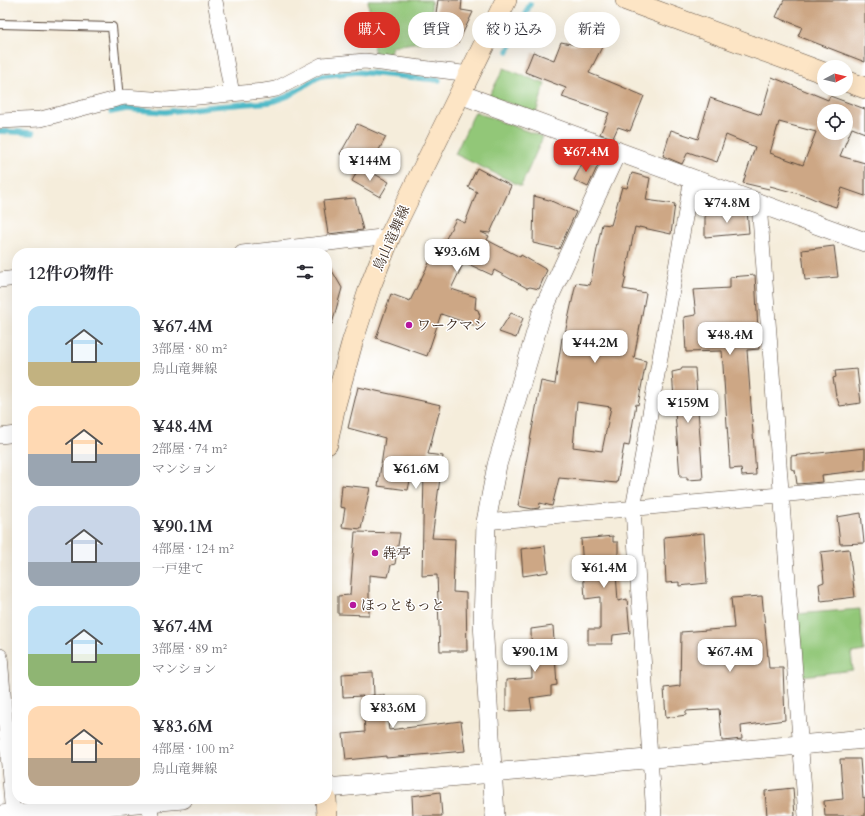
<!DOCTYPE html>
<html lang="ja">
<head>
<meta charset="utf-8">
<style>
  :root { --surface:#fff; --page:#f2f2f3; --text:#2b2b33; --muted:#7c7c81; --accent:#d93025 }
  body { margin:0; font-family:Cardo,"Noto Serif JP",serif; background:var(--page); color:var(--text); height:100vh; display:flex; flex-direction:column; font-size:15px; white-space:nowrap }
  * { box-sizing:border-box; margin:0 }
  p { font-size:13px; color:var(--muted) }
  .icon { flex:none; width:22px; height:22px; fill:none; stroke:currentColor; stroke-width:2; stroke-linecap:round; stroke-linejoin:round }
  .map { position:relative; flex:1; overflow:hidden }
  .details { position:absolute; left:12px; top:248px; width:320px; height:556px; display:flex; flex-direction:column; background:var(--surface); border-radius:16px; box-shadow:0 4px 16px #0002 }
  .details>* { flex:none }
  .guide { position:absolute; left:344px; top:12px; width:380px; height:36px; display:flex; gap:8px }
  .needle { width:26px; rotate:83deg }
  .controls { position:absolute; left:817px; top:60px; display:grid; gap:8px }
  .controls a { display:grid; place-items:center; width:36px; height:36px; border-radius:50%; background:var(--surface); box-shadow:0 4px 16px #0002; font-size:20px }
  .price { position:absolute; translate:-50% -34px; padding:0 9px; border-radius:8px; background:#fff; color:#222; font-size:13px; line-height:26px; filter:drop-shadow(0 1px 2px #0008) }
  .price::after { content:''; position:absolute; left:50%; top:24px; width:12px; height:9px; margin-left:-6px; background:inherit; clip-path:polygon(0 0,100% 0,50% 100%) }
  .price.on { background:var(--accent); color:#fff }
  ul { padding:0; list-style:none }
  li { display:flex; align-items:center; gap:12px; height:100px; padding:0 16px }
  li span { display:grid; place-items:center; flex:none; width:112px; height:80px; border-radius:12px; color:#555 }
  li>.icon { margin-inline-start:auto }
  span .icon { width:48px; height:48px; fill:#fffc; stroke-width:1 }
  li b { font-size:17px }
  h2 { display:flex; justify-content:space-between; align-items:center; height:48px; padding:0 16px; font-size:17px }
  .pill { padding:0 14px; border-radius:18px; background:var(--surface); box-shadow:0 4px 16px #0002; font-size:14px; line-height:36px }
  .pill.on { background:var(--accent); color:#fff }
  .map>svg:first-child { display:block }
  .green { fill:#92c778; stroke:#66784b }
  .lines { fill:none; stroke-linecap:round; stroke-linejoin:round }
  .stream { stroke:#4bb8c6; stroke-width:5.5 }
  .building { fill:#cda785; fill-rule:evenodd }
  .service-casing { stroke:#57473a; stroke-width:10 }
  .minor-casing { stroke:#57473a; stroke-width:16 }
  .tertiary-casing { stroke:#57473a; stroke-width:20 }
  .secondary-casing { stroke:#57473a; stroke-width:22 }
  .service { stroke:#fff; stroke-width:8 }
  .minor { stroke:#fff; stroke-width:15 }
  .tertiary { stroke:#fff; stroke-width:19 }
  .secondary { stroke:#fde5c5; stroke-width:21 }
  .poi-dot { fill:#b5179e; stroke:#fff; stroke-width:1.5 }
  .labels { text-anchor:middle; stroke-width:3; stroke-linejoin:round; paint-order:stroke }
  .street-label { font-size:14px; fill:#3b2a1e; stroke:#fff }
  .poi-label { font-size:14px; fill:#3b2a1e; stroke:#fff; text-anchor:start }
</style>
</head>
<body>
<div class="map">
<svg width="865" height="816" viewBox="0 0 865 816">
  <rect width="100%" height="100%" fill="#fff"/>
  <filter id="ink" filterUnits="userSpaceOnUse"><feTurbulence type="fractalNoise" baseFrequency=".025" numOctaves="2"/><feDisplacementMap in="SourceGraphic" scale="8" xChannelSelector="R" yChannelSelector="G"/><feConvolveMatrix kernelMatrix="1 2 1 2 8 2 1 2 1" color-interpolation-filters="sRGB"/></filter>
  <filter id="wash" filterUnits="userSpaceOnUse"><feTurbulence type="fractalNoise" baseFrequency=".012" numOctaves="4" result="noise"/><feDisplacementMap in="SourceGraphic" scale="16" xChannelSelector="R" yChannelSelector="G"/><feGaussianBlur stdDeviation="0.9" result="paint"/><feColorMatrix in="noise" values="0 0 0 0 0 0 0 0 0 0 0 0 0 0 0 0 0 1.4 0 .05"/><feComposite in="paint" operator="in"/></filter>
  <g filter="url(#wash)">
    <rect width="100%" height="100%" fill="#f5eddb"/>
    <path class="green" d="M368,0H431L434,40L393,46L386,59L375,58Z
      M504,68L545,84L536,113L489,96Z
      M475,112L543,137L521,186L455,154Z
      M860,609L864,651L851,653L853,670L802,676L796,614Z"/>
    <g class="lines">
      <path class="stream" d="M517,32L530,4
        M508,51L512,43
        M111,112L126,109L165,112L207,107L271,102L288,96L320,76L357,72L439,80
        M0,131L33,133"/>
    </g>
    <g id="blocks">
      <path class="building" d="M438,0H462L461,10L473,12L458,43L436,38L433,33Z
        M784,0H865V62L798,36L802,27L776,17Z
        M582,29H600L609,33L589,73L644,96L630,131L618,127L613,138L600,134L609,113L562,97L566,88L525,72L533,52L554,60L561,42L576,45Z
        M772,77L828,100L830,96L865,109V133L852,128L840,156L865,163V196L842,188L836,207L823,203L807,196L770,186L769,189L743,183L755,147L726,135L717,162L688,152L682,164L663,156L671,130L698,139L710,98L761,115ZM824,111H846V133H824ZM779,122L816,132L803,165L770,153Z
        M357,124L386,137L368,170L340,154Z
        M585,158L598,165L588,187L574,180Z
        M360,166L389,182L380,197L352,181Z
        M477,168L511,186L490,233L481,232L489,236L487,240L520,257L521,255L547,270L539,289L530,287L527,288L494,270L492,275L464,262L451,289L476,297L475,309L478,310L480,316L476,326L441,314L427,356L376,338L391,294L410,301L430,261L434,262L456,219L465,223L477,192L468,187Z
        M632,173L650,178L646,200L675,204L671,234L639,227V228L635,227L625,276L626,277L623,289L646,293L634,358L646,361L638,405L636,404L629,446L624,445L617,483L559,478L552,506L540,503L539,508L532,509L518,506L541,381L555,384L562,338H564L576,283L590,285L602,224L611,225L622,187L627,188ZM577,402L611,407L602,451L573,447Z
        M534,196L549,200L576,212L559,249L533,243Z
        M355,198L363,230L328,234L323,201Z
        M747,211L749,233L705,237V215Z
        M834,246L838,277L805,280L802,250Z
        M327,262L342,288L332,324L327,323Z
        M755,275L759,349L747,350L756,475L742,476L741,468L730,469L722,351L686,352L684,317L696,315L693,290L730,288V277Z
        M511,313L523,318L516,338L499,332Z
        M682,368H695L703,479L687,480V477H680L672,372L681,370Z
        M857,369L861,403L840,406L836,396L833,378L836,377L835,371Z
        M358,387L441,405L428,454L443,456L432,538L455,539L453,592L466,593L467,651H440L437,575L422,576L424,472L412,471L408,490L378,486L385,438L348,428Z
        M865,448V470L822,475L823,482L797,484L795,470L791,469V456Z
        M342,485L370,488L361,529L342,527L345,508L340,507Z
        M861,513L864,543L840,544L837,517Z
        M355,532L400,533L395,564L391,565L388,577L369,575V615L338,614V596L350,595Z
        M704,533L707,583L679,586V582L666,583L664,537Z
        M613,536V542H618V560H615L618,601L627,599L630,633L613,635L612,644H588V629H600V597L585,599L581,539Z
        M545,546L548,572L523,576L521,549Z
        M849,549L855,597L821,601L819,584L824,582L821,552Z
        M762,596L769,668H783L785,720L741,726L742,739L722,741L719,709L686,711V715L666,718L664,688L680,686L681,632L734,628L731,598Z
        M553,626L557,685L551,686V695L530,698L532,710L506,711V680L532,678L531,629Z
        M373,672L374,695L369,696L384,695L389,730L461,721L465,751L386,758V756L346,760L343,734L365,732L363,696L343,697L342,674Z
        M840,759H860L863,798L865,797V816H825L824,801L843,799Z
        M793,788L795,816H767L765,791Z
        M440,792L442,816H413L412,796Z"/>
    </g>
  </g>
  <g filter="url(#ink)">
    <use href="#blocks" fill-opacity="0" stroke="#57473a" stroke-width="1"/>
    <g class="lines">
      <defs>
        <path id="service" d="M0,24L112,27L119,99"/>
        <path id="minor" d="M215,1L232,94
          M0,121L41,119L124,97L166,100L264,91L276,89L322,65L365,61L470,74
          M759,204L806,816
          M242,253L390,236
          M0,280L17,278
          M0,436L17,434
          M486,522L865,487
          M0,656L13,816
          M149,799L151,816
          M654,816L633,509L692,178"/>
        <path id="tertiary" d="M460,94L865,242
          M327,788L865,739
          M0,815L183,799
          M495,816L483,623L486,522L497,465L542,312L617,151"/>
        <path id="secondary" d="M626,0L824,73
          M846,81L865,88
          M327,444L335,405L352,343L370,287L390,236L506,0
          M326,799L327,816"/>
      </defs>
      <use href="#service" class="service-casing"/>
      <use href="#minor" class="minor-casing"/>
      <use href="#tertiary" class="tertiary-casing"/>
      <use href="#secondary" class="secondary-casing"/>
      <use href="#service" class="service"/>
      <use href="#minor" class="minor"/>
      <use href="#tertiary" class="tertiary"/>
      <use href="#secondary" class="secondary"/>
    </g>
  </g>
  <g class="poi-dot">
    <circle cx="409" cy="325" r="4"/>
    <circle cx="375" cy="553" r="4"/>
    <circle cx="353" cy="605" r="4"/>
  </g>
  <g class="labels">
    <g class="street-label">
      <text transform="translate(391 238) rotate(-66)" y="5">鳥山竜舞線</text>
    </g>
    <g class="poi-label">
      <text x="417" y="330">ワークマン</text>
      <text x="383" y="558">犇亭</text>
      <text x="361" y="610">ほっともっと</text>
    </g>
  </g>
</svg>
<div class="controls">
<a><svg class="needle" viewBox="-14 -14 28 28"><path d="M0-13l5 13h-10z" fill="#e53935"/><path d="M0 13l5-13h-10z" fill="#7c7c81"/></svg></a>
<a><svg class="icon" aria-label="locate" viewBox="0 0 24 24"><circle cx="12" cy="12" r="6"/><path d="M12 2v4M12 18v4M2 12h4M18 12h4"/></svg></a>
</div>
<b class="price on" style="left:586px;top:173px">¥67.4M</b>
<b class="price" style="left:370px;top:182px">¥144M</b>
<b class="price" style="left:727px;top:224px">¥74.8M</b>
<b class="price" style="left:457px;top:273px">¥93.6M</b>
<b class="price" style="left:730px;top:356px">¥48.4M</b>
<b class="price" style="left:595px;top:364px">¥44.2M</b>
<b class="price" style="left:688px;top:424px">¥159M</b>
<b class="price" style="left:416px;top:490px">¥61.6M</b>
<b class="price" style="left:604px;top:589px">¥61.4M</b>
<b class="price" style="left:535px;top:673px">¥90.1M</b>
<b class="price" style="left:730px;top:673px">¥67.4M</b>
<b class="price" style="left:393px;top:729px">¥83.6M</b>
<div class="guide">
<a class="pill on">購入</a>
<a class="pill">賃貸</a>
<a class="pill">絞り込み</a>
<a class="pill">新着</a>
</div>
<section class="details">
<h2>12件の物件<svg class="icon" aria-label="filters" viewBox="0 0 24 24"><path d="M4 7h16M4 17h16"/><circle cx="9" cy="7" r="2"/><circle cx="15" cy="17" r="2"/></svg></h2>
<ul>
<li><span style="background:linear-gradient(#bfe0f5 70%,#c2b280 0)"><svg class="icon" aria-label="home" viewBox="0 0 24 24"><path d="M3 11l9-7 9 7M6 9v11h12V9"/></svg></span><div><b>¥67.4M</b><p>3部屋 · 80 m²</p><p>鳥山竜舞線</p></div></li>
<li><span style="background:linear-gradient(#ffd9b3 60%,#9aa5b1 0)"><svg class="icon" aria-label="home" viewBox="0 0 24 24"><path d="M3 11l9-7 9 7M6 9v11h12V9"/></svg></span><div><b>¥48.4M</b><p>2部屋 · 74 m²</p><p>マンション</p></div></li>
<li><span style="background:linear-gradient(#c9d6e8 70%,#9aa5b1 0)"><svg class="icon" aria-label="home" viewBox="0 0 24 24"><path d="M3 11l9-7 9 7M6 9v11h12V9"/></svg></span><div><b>¥90.1M</b><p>4部屋 · 124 m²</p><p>一戸建て</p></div></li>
<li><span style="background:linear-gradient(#bfe0f5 60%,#8fb573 0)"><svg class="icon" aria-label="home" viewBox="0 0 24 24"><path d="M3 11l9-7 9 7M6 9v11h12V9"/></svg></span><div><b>¥67.4M</b><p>3部屋 · 89 m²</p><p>マンション</p></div></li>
<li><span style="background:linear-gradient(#ffd9b3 65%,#b9a48a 0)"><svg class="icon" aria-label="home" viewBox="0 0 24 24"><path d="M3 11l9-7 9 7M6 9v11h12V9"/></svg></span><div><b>¥83.6M</b><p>4部屋 · 100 m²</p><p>鳥山竜舞線</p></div></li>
</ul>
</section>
</div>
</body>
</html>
